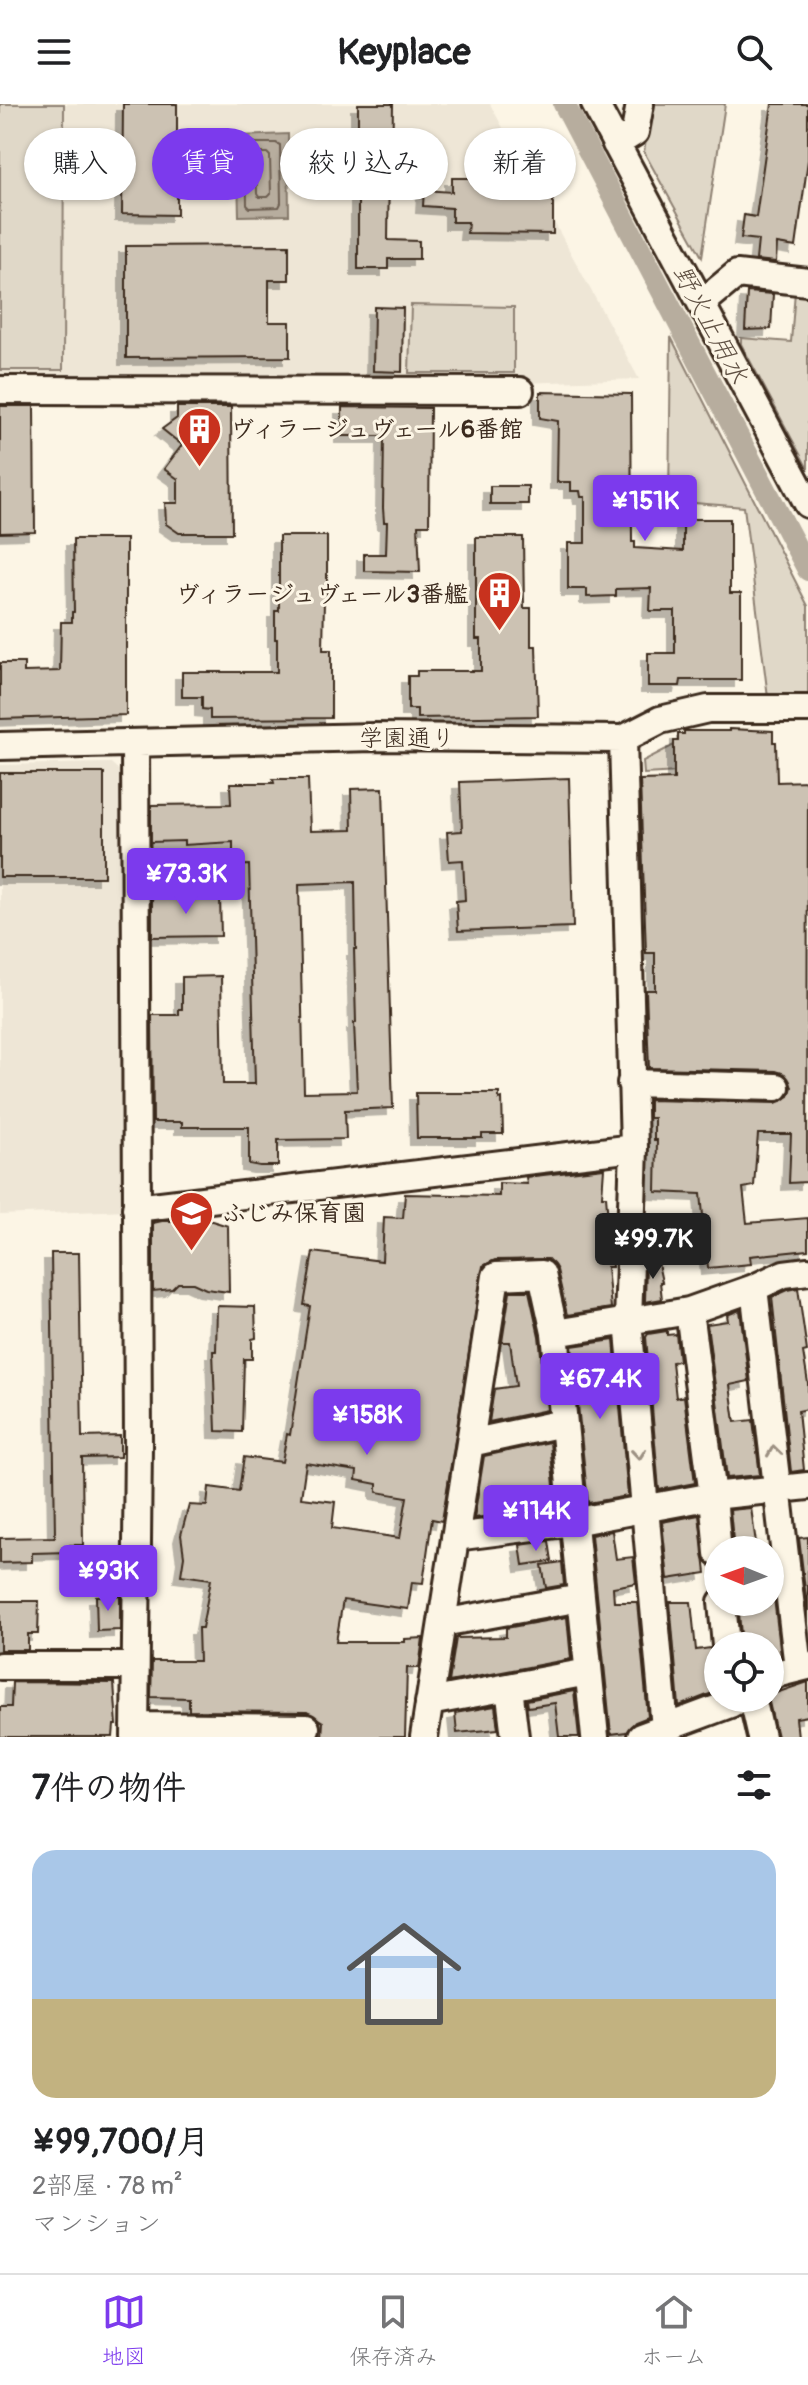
<!DOCTYPE html>
<html lang="ja">
<head>
<meta charset="utf-8">
<style>
  :root { --surface:#fff; --page:#f2f2f2; --text:#202124; --muted:#757577; --line:#e0e0e0; --accent:#7c3aed }
  body { margin:0; font-family:Pangolin,"Klee One",sans-serif; background:var(--page); color:var(--text); height:100vh; display:flex; flex-direction:column; font-size:30px; white-space:nowrap }
  * { box-sizing:border-box; margin:0 }
  p { font-size:26px; color:var(--muted) }
  .icon { flex:none; width:44px; height:44px; fill:none; stroke:currentColor; stroke-width:2; stroke-linecap:round; stroke-linejoin:round }
  .map { position:relative; height:1633px; overflow:hidden }
  .drawer { display:flex; flex-direction:column; background:var(--surface); flex:1 }
  .drawer>* { flex:none }
  .hud { position:absolute; left:24px; top:24px; width:760px; height:72px; display:flex; gap:16px }
  .needle { width:52px; rotate:271deg }
  .controls { position:absolute; left:704px; top:1432px; display:grid; gap:16px }
  .controls a { display:grid; place-items:center; width:80px; height:80px; border-radius:50%; background:var(--surface); box-shadow:0 2px 6px #0004; font-size:40px }
  .price { position:absolute; translate:-50% -68px; padding:0 18px; border-radius:8px; background:var(--accent); color:#fff; font-size:26px; line-height:52px; filter:drop-shadow(0 2px 4px #0008) }
  .price::after { content:''; position:absolute; left:50%; top:48px; width:24px; height:18px; margin-left:-12px; background:inherit; clip-path:polygon(0 0,100% 0,50% 100%) }
  .price.on { background:#222; color:#fff }
  ul { padding:0; list-style:none }
  li { display:grid; align-content:center; gap:16px; height:424px; padding:0 32px }
  li span { display:grid; place-items:center; height:248px; border-radius:24px; color:#555 }
  li>.icon { margin-inline-start:auto }
  span .icon { width:144px; height:144px; fill:#fffc; stroke-width:1 }
  li b { font-size:34px }
  h2 { display:flex; justify-content:space-between; align-items:center; height:96px; padding:0 32px; font-size:34px }
  .pill { padding:0 28px; border-radius:36px; background:var(--surface); box-shadow:0 2px 6px #0004; font-size:28px; line-height:72px }
  .pill.on { background:var(--accent); color:#fff }
  header { display:flex; justify-content:space-between; align-items:center; height:104px; padding:0 32px; background:var(--surface); font-size:36px; font-weight:700 }
  .menu { display:flex; justify-content:space-around; align-items:center; height:112px; border-top:2px solid var(--line); background:var(--surface); font-size:22px; color:var(--muted) }
  .menu a { display:grid; justify-items:center; gap:4px }
  .menu .on { color:var(--accent) }
  .map>svg:first-child { display:block }
  .built { fill:#eee6d6 }
  .green { fill:#e0d8c8; stroke:#8e8173; stroke-width:2 }
  .water { fill:#b7ad9e; stroke:#85796b; stroke-width:2 }
  .lines { fill:none; stroke-linecap:round; stroke-linejoin:round }
  .shore { stroke:#6d5e51; stroke-width:2 }
  .canal { stroke:#b7ad9e; stroke-width:22 }
  .building { fill:#ccc2b3; stroke:#3b2a1e; stroke-width:2; fill-rule:evenodd; filter:url(#shadow) }
  .minor-casing { stroke:#3b2a1e; stroke-width:32 }
  .minor { stroke:#fcf5e5; stroke-width:26 }
  .oneway { stroke:#9c9082 }
  .labels { text-anchor:middle; stroke-width:6; stroke-linejoin:round; paint-order:stroke }
  .poi-label { font-size:24px; font-weight:bold; fill:#3b2a1e; stroke:#fcf5e5; text-anchor:start }
  .street-label { font-size:24px; fill:#3b2a1e; stroke:#fcf5e5 }
  .water-label { font-size:26px; font-style:italic; fill:#605144; stroke:#fcf5e5 }
</style>
</head>
<body>
<header><svg class="icon" aria-label="menu" viewBox="0 0 24 24"><path d="M4 6h16M4 12h16M4 18h16"/></svg>Keyplace<svg class="icon" aria-label="search" viewBox="0 0 24 24"><circle cx="10" cy="10" r="6"/><path d="M15 15l6 6"/></svg></header>
<div class="map">
<svg width="808" height="1633" viewBox="0 0 808 1633">
  <defs>
    <filter id="shadow"><feDropShadow dx="-7" dy="7" stdDeviation="0" flood-color="#0004"/></filter>
  </defs>
  <rect width="100%" height="100%" fill="#fcf5e5"/>
  <filter id="ink" filterUnits="userSpaceOnUse"><feTurbulence type="fractalNoise" baseFrequency=".0125" numOctaves="2"/><feDisplacementMap in="SourceGraphic" scale="16" xChannelSelector="R" yChannelSelector="G"/><feConvolveMatrix kernelMatrix="1 2 1 2 8 2 1 2 1" color-interpolation-filters="sRGB"/></filter>
  <g filter="url(#ink)">
    <path class="built" d="M0,0H490L639,275L320,286L0,283Z
      M111,659L123,670L127,1106L0,1111V661Z"/>
    <path class="green" d="M0,0H64L63,266H0Z
      M652,0H725L702,153L644,48Z
      M795,187L808,189V365L741,240V234L791,238Z
      M411,201L514,203V269H409Z
      M671,233L808,502V592L768,593L744,403L669,397Z
      M678,639V668L644,670L643,657Z"/>
    <path class="water" d="M288,30L289,111L239,112L237,32Z"/>
    <g class="lines">
      <path class="shore" d="M249,39H276L280,41L281,99L279,103L250,104L247,101L246,43Z
        M260,49H267L270,52L271,90L268,93H259L257,90L256,53Z"/>
      <path class="canal" d="M564,0L808,466"/>
    </g>
    <path class="building" d="M123,0H177V111L122,110Z
      M358,0H393L392,66H389L388,136L419,137V155H388V165H358Z
      M772,0H808V56L796,143L777,140L776,158L756,156L758,136L741,134L744,111L756,113Z
      M452,74H553V130L467,129L468,118H452V104L423,102L424,86L452,88Z
      M289,141V176H269V218H290V253L126,254V142Z
      M747,188L773,190L771,225L745,226Z
      M374,203L403,204L402,268L373,267Z
      M540,288L631,290L632,438H635V444L683,447V415H730V489H741V576H681L680,582H648V549H675V507H650L651,484L616,485V492L587,493V485H568V439H585V393H581L580,387H571V378H557L558,317L540,314Z
      M0,302H34L35,428L0,429Z
      M177,303H231L232,429H179L166,420L165,399H178V375L164,365L182,341L162,325L177,314Z
      M342,303L430,304L429,421H418L420,468L364,467V450H386L387,418H384L383,404L384,332H342Z
      M490,382H528V400H490Z
      M279,432H327V496H324L323,546H331V614L210,615V606L202,605V593H182V568H277V535H275V507H279Z
      M476,433H523L524,504H531V542H536L538,612L417,614V605H408V572H417V567H481V535H476Z
      M73,435H126V611L0,615V559H24V568L60,567L61,518H72V508H74Z
      M729,625L773,627V638H776L777,678L808,677L807,1078L789,1079L791,1030H758L754,1082L743,1084L747,1119L808,1114V1146L750,1152L751,1160L708,1164L701,1090L656,1088L657,1036H654V1014H649V996L776,999L789,992L792,983L785,970L776,967L649,964L646,886H655V849H646L640,676L674,675V637H678V630H684V627H729Z
      M0,669H104V773H0Z
      M569,674L573,823L458,827L456,797L465,796L463,756L449,757L447,728L462,727L460,678Z
      M273,675H308L310,727L352,726L351,685L383,684L393,1004L345,1006L346,1035L278,1036V1062H260L249,1060V1023H182V1018H153L152,911H179V905H182V873L221,872L223,980H255L249,761L233,762V738L184,741V737L151,738V701L231,700L230,679H274ZM355,778L356,845H354L356,919H354L357,987L304,988L299,780Z
      M165,792H220L221,832L152,833V794Z
      M416,989H499V995L502,994L503,1030H482V1034H417Z
      M604,1064L602,1092H606L612,1163H607L611,1204L567,1211L557,1166L548,1155L495,1156L483,1162L442,1417L432,1415L423,1479L412,1478L408,1505L343,1496L336,1538H405V1535L423,1534L419,1564H407L405,1633H322L323,1618L307,1608L189,1607V1594L151,1593L152,1557H199L198,1524H202L211,1475L181,1471L184,1452L181,1431L189,1401L207,1402L209,1383L239,1387L244,1353L282,1358L287,1330L290,1331L310,1202L304,1201L313,1148L382,1157L384,1113L403,1114L405,1090L499,1092V1079L527,1080L526,1073ZM306,1359L357,1367L356,1376L377,1380V1388L407,1393L400,1434L332,1424L335,1398L301,1394Z
      M162,1117H212L228,1122L229,1188L206,1185L193,1179H178L172,1185L153,1187V1119Z
      M51,1149H79L82,1333L120,1332V1353L82,1354L83,1441H70V1448L32,1449V1458L0,1459V1434L55,1433Z
      M657,1155L662,1178H660L662,1195L645,1198L646,1157Z
      M798,1184L807,1247L803,1248L808,1279V1305L798,1307L804,1366L791,1368L772,1193L788,1186Z
      M510,1187H529L539,1232L547,1306L489,1318L494,1285L516,1282L510,1238H502Z
      M217,1202L255,1203L256,1234L252,1235V1255H244L242,1328L216,1327L213,1247H216Z
      M740,1206L749,1277L730,1281L735,1318L753,1316L760,1371L727,1374L707,1220L728,1217L727,1211Z
      M667,1227V1231L676,1230L679,1257L672,1258L676,1294L684,1292L695,1379L659,1386L646,1233L648,1230Z
      M614,1236L628,1392L588,1399L572,1242Z
      M550,1338L556,1404L474,1414L484,1352Z
      M751,1404L757,1446H734L730,1406Z
      M699,1411L706,1469L668,1475L662,1418Z
      M612,1427L616,1455L633,1453L636,1479L613,1483L614,1498H637L648,1613L635,1618L626,1628L611,1630L591,1431Z
      M808,1433V1511L799,1434Z
      M549,1437L552,1457L523,1461L520,1441Z
      M562,1458L564,1481L546,1484L542,1461Z
      M770,1461L781,1552L770,1555V1542H742L738,1498H770Z
      M120,1491V1526L97,1527L96,1492Z
      M0,1497H39L38,1530H28V1546H0Z
      M670,1498H691L696,1546L710,1544L718,1561V1574H714L715,1588L679,1602Z
      M567,1513L571,1555L449,1578L456,1534L506,1533V1524Z
      M12,1578L114,1579L117,1621H114L113,1633H0V1603H11Z
      M808,1578V1612L796,1614L798,1633H777L768,1594L770,1591Z
      M574,1587L579,1633H559L555,1599L528,1603L527,1596Z
      M495,1602L498,1625L457,1629L455,1609Z"/>
    <g class="lines">
      <defs>
        <path id="minor" d="M595,0L808,400
          M616,40L635,28L640,0
          M702,199L737,170L808,178
          M0,286L520,287
          M623,635L634,1044L628,1217L665,1624
          M0,642L375,633L623,635L660,616L708,605H808
          M631,979L776,983
          M136,1104L634,1044
          M754,1184L798,1564
          M689,1207L713,1392L718,1449
          M555,1229L595,1633
          M470,1339L563,1319
          M455,1433L573,1418L713,1392L808,1382
          M722,1498L726,1542
          M442,1519L581,1494
          M0,1562H135
          M770,1575L776,1570L808,1562
          M509,1583L515,1633
          M752,1594L761,1633
          M429,1598L588,1568
          M135,1622L306,1624
          M135,1633L138,1341L135,639
          M424,1633L496,1172L542,1170L555,1229L689,1207L754,1184L784,1170L808,1167
          M641,1633L730,1600L741,1594"/>
      </defs>
      <use href="#minor" class="minor-casing"/>
      <use href="#minor" class="minor"/>
    </g>
    <defs><path id="oneway-chevron" d="M-2-3.5L2.5 0L-2 3.5" fill="none" stroke-width="1.6" stroke-linecap="round" stroke-linejoin="round" transform="scale(2)"/></defs>
    <g class="oneway">
      <use href="#oneway-chevron" transform="translate(774 1347) rotate(-97)"/>
      <use href="#oneway-chevron" transform="translate(639 1350) rotate(85)"/>
    </g>
  </g>
  <defs>
    <symbol id="building-pin" viewBox="-11 -11 22 30"><path d="M0 17L-7.5 6A9.5 9.5 0 1 1 7.5 6Z" fill="#c8321e" stroke="#fcf5e5"/><path d="M-4-6H4V6H1V3H-1V6H-4ZM-2.5-4.3h1.7v1.8h-1.7ZM.8-4.3h1.7v1.8H.8ZM-2.5-1h1.7V.8h-1.7ZM.8-1h1.7V.8H.8Z" fill="#fff"/></symbol>
    <symbol id="school-pin" viewBox="-11 -11 22 30"><path d="M0 17L-7.5 6A9.5 9.5 0 1 1 7.5 6Z" fill="#c8321e" stroke="#fcf5e5"/><path d="M0-5L7-2L0 1L-7-2ZM-4 1L0 2.5L4 1V4Q0 6-4 4Z" fill="#fff"/></symbol>
  </defs>
  <g fill-rule="evenodd">
    <use href="#building-pin" x="174" y="300" width="51" height="69"/>
    <use href="#building-pin" x="474" y="464" width="51" height="69"/>
    <use href="#school-pin" x="166" y="1084" width="51" height="69"/>
  </g>
  <g class="labels">
    <g class="poi-label">
      <text x="230" y="333">ヴィラージュヴェール6番館</text>
      <text x="468" y="498" text-anchor="end">ヴィラージュヴェール3番艦</text>
      <text x="222" y="1117">ふじみ保育園</text>
    </g>
    <g class="street-label">
      <text x="407" y="642">学園通り</text>
    </g>
    <g class="water-label">
      <text transform="translate(711 220) rotate(62)" y="9">野火止用水</text>
    </g>
  </g>
</svg>
<div class="controls">
<a><svg class="needle" viewBox="-14 -14 28 28"><path d="M0-13l5 13h-10z" fill="#e53935"/><path d="M0 13l5-13h-10z" fill="#757577"/></svg></a>
<a><svg class="icon" aria-label="locate" viewBox="0 0 24 24"><circle cx="12" cy="12" r="6"/><path d="M12 2v4M12 18v4M2 12h4M18 12h4"/></svg></a>
</div>
<b class="price" style="left:645px;top:439px">¥151K</b>
<b class="price" style="left:186px;top:812px">¥73.3K</b>
<b class="price on" style="left:653px;top:1177px">¥99.7K</b>
<b class="price" style="left:600px;top:1317px">¥67.4K</b>
<b class="price" style="left:367px;top:1353px">¥158K</b>
<b class="price" style="left:536px;top:1449px">¥114K</b>
<b class="price" style="left:108px;top:1509px">¥93K</b>
<div class="hud">
<a class="pill">購入</a>
<a class="pill on">賃貸</a>
<a class="pill">絞り込み</a>
<a class="pill">新着</a>
</div>
</div>
<section class="drawer">
<h2>7件の物件<svg class="icon" aria-label="filters" viewBox="0 0 24 24"><path d="M4 7h16M4 17h16"/><circle cx="9" cy="7" r="2"/><circle cx="15" cy="17" r="2"/></svg></h2>
<ul>
<li><span style="background:linear-gradient(#a9c7e8 60%,#c2b280 0)"><svg class="icon" aria-label="home" viewBox="0 0 24 24"><path d="M3 11l9-7 9 7M6 9v11h12V9"/></svg></span><div><b>¥99,700/月</b><p>2部屋 · 78 m²</p><p>マンション</p></div></li>
</ul>
</section>
<nav class="menu">
<a class="on"><svg class="icon" aria-label="map" viewBox="0 0 24 24"><path d="M3 6l6-2 6 2 6-2v14l-6 2-6-2-6 2zM9 4v14M15 6v14"/></svg>地図</a>
<a><svg class="icon" aria-label="saved" viewBox="0 0 24 24"><path d="M7 4h10v16l-5-4-5 4z"/></svg>保存済み</a>
<a><svg class="icon" aria-label="home" viewBox="0 0 24 24"><path d="M3 11l9-7 9 7M6 9v11h12V9"/></svg>ホーム</a>
</nav>
</body>
</html>
